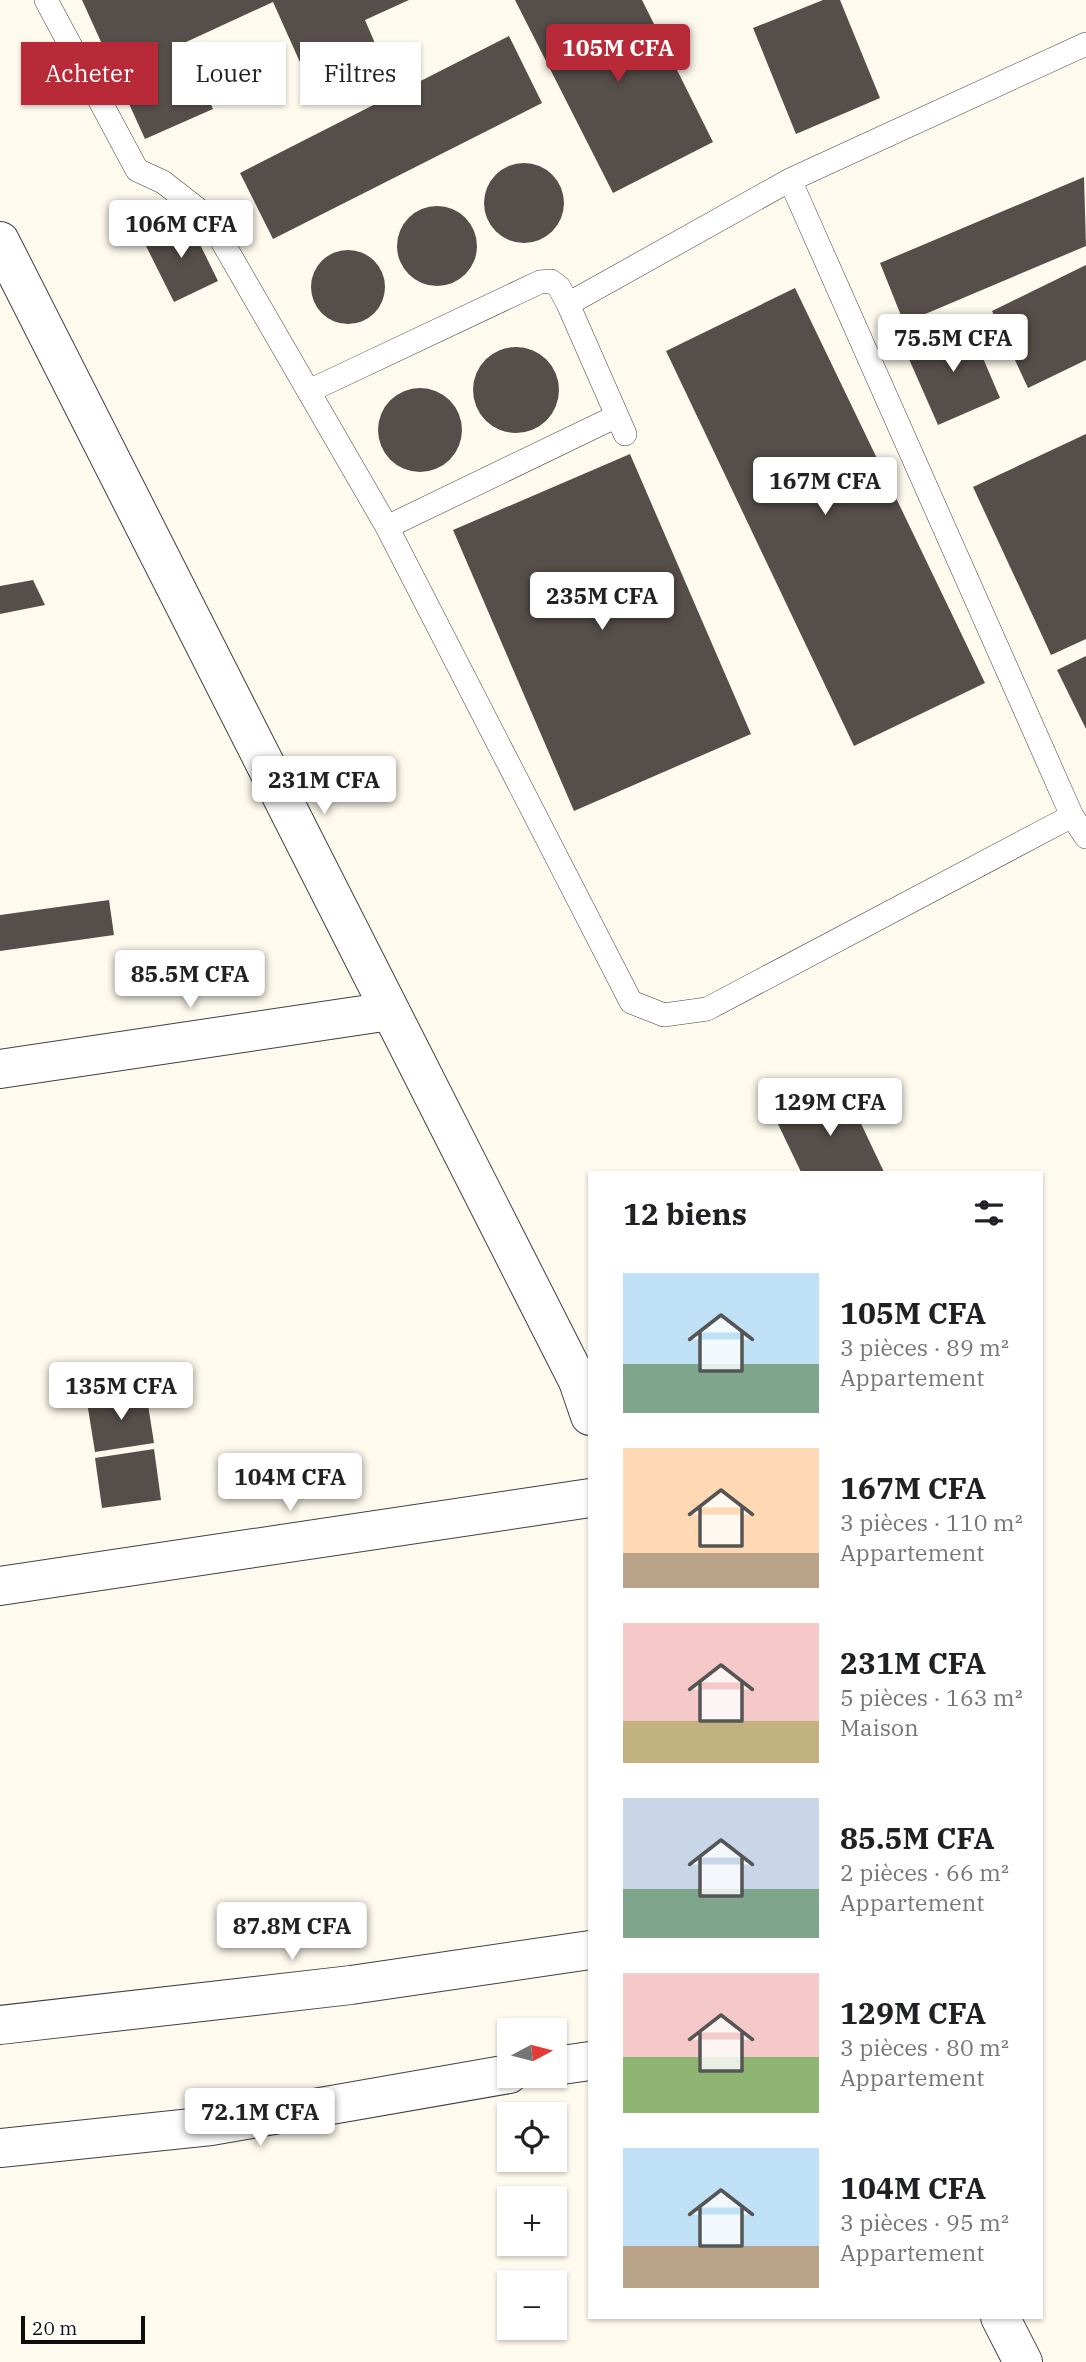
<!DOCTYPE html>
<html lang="fr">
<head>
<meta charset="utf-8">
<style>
  :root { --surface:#fff; --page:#f2f2f2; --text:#202124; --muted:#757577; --accent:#b82a37 }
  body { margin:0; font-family:"IBM Plex Serif",serif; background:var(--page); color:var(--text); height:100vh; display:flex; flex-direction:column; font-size:26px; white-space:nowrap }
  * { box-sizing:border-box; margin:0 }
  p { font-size:23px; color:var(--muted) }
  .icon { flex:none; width:38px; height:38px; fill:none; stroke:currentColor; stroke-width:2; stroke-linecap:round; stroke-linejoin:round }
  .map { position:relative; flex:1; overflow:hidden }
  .panel { position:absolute; left:588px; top:1171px; width:455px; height:1148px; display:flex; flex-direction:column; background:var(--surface); border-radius:0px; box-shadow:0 2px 5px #0004 }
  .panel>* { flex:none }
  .guide { position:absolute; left:21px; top:42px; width:462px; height:63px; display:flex; gap:14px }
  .needle { width:46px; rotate:83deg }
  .fabs { position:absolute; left:497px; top:2018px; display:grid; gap:14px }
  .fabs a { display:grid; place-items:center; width:70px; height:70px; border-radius:0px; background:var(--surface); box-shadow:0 2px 5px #0004; font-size:35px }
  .scale { position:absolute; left:21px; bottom:18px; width:124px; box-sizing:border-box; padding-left:7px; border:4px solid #0d0d0d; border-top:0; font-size:19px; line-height:24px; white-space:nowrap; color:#0d0d0d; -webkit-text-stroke:5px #fff; paint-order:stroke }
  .price { position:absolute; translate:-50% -60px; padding:0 16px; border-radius:7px; background:#fff; color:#222; font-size:23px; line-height:46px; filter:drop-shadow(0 2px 4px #0008) }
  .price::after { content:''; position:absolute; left:50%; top:42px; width:21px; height:16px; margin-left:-10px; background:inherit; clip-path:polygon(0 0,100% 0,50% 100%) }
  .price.selected { background:var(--accent); color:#fff }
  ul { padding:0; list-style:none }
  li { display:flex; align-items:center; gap:21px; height:175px; padding:0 35px }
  li span { display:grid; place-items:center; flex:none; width:196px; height:140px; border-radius:0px; color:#555 }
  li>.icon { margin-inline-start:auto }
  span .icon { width:84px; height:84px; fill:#fffc; stroke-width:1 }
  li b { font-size:30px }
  h2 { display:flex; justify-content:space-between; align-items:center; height:84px; padding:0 35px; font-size:30px }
  .tag { padding:0 24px; border-radius:0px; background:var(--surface); box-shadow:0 2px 5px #0004; font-size:24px; line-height:63px }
  .tag.selected { background:var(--accent); color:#fff }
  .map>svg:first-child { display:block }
  .building { fill:#564e4a }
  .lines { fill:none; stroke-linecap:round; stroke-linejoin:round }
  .lane-casing { stroke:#404040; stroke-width:24 }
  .street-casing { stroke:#404040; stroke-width:40 }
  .lane { stroke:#fff; stroke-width:23 }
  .street { stroke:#fff; stroke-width:38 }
</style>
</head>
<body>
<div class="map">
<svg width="1086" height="2362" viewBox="0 0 1086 2362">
  <rect width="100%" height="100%" fill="#fefaee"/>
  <path class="building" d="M82,0H409L365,20L377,48L308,80L273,2L184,43L213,109L145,139Z
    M515,0H642L713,142L613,193Z
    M823,0H840L880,98L796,134L753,28Z
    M509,36L542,103L273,239L240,173Z
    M484 203a40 40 0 1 1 80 0a40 40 0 1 1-80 0Z
    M1084,177L1086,246L904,323L880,263Z
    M397 246a40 40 0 1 1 80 0a40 40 0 1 1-80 0Z
    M187,218L218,281L174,302L143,240Z
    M311 287a37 37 0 1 1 74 0a37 37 0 1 1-74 0Z
    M1086,265V360L1028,388L992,311Z
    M795,288L985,683L854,746L666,351Z
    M968,323L1000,398L938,425L905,350Z
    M473 390a43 43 0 1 1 86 0a43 43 0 1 1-86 0Z
    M378 430a42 42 0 1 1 84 0a42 42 0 1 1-84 0Z
    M1086,434V639L1051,655L973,487Z
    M630,454L751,734L574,811L453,530Z
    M33,580L45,605L0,614V586Z
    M1086,656V729L1057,670Z
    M109,900L114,935L0,951V915Z
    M845,1090L884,1172H801L777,1122Z
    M146,1392L154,1443L95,1452L87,1402Z
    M154,1449L161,1500L102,1508L95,1458Z"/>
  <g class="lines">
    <defs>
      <path id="lane" d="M46,0L137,170L163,182L208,217L387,527L631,1002L664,1015L707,1009L1072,816L790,180
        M568,304L790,180L1086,44
        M309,391L540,282L551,281L559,287L568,304L625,434
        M387,527L617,416
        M1072,816L1086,837"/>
      <path id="street" d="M0,241L578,1381L590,1416
        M0,1069L390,1011
        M0,1586L590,1498
        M0,2025L351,1985L590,1950
        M555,2066L590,2061
        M0,2148L211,2126L509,2074
        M1000,2317L1023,2362"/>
    </defs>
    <use href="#lane" class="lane-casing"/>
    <use href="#street" class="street-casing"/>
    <use href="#lane" class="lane"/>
    <use href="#street" class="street"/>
  </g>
</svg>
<div class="fabs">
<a><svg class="needle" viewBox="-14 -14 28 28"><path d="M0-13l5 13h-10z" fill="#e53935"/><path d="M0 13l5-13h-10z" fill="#757577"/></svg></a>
<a><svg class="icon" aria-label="locate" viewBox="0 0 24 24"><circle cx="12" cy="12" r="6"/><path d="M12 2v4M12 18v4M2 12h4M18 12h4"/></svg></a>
<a>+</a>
<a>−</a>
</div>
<div class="scale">20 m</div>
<b class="price selected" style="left:618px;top:84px">105M CFA</b>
<b class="price" style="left:181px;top:260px">106M CFA</b>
<b class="price" style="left:953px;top:374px">75.5M CFA</b>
<b class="price" style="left:825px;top:517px">167M CFA</b>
<b class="price" style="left:602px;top:632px">235M CFA</b>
<b class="price" style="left:324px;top:816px">231M CFA</b>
<b class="price" style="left:190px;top:1010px">85.5M CFA</b>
<b class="price" style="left:830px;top:1138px">129M CFA</b>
<b class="price" style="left:121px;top:1422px">135M CFA</b>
<b class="price" style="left:290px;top:1513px">104M CFA</b>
<b class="price" style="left:292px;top:1962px">87.8M CFA</b>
<b class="price" style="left:260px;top:2148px">72.1M CFA</b>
<div class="guide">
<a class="tag selected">Acheter</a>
<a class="tag">Louer</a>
<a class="tag">Filtres</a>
</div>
<section class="panel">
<h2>12 biens<svg class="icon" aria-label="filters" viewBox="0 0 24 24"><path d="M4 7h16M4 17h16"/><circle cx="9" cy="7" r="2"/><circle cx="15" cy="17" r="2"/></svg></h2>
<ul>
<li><span style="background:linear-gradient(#bfe0f5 65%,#7fa58c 0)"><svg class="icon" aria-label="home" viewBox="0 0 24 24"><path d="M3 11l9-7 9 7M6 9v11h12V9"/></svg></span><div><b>105M CFA</b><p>3 pièces · 89 m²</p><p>Appartement</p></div></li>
<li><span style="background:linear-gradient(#ffd9b3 75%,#b9a48a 0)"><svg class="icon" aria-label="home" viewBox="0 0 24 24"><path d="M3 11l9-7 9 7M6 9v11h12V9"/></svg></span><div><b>167M CFA</b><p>3 pièces · 110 m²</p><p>Appartement</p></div></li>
<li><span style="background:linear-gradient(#f6c9c9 70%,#c2b280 0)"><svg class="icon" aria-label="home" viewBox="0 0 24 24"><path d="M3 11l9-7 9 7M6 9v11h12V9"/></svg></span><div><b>231M CFA</b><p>5 pièces · 163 m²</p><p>Maison</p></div></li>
<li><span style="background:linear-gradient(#c9d6e8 65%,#7fa58c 0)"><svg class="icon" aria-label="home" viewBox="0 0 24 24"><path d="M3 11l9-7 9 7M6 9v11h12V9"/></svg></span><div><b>85.5M CFA</b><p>2 pièces · 66 m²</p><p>Appartement</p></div></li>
<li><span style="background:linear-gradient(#f6c9c9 60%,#8fb573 0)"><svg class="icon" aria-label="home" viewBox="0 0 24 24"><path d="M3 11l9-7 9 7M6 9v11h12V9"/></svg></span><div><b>129M CFA</b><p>3 pièces · 80 m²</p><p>Appartement</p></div></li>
<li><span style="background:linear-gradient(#bfe0f5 70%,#b9a48a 0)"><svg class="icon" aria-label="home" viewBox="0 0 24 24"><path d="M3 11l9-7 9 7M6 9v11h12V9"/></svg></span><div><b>104M CFA</b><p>3 pièces · 95 m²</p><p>Appartement</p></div></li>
</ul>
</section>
</div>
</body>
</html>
